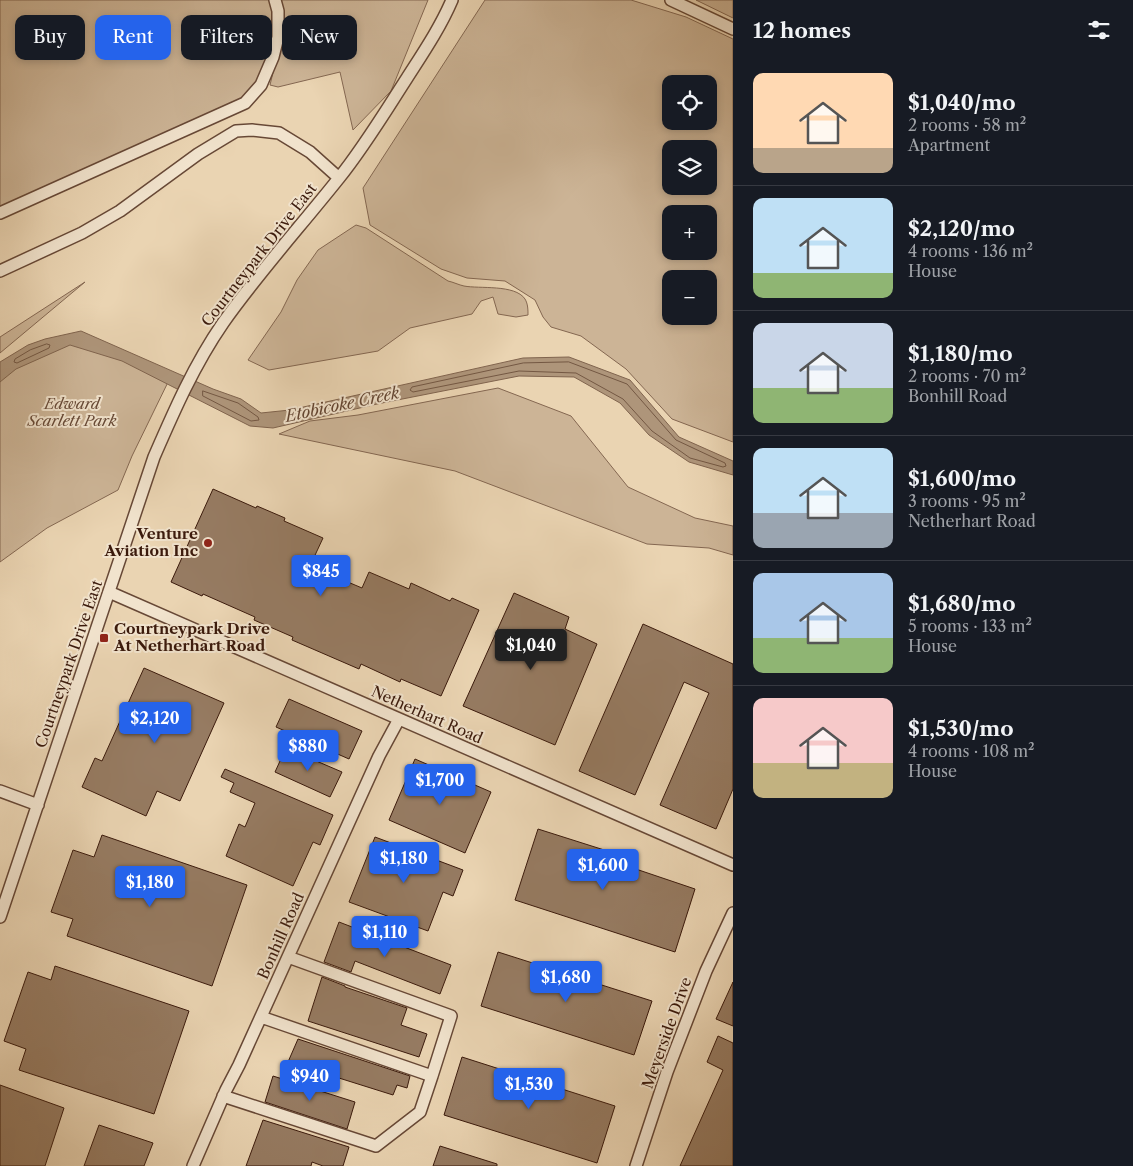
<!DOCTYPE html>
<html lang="en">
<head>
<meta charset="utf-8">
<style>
  :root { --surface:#171b24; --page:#242831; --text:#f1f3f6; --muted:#9ea1a6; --line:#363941; --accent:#2563eb }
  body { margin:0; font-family:"Libre Caslon Text",serif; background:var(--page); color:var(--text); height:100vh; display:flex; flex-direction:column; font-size:19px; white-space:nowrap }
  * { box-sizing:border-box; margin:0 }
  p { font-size:16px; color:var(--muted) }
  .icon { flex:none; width:28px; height:28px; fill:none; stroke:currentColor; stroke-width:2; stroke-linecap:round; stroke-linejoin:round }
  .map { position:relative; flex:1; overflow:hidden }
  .panel { display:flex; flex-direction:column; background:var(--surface); width:400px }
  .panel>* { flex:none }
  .banner { position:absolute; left:15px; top:15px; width:475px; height:45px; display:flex; gap:10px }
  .tools { position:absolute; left:662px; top:75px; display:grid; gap:10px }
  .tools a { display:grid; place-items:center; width:55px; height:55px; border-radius:10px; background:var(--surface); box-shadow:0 2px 8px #0003; font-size:25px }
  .price { position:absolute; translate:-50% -42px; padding:0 11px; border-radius:5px; background:var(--accent); color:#fff; font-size:16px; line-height:32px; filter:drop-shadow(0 1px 2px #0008) }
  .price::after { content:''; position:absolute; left:50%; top:30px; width:15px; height:11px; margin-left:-8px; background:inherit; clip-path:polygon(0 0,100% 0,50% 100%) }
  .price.active { background:#222; color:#fff }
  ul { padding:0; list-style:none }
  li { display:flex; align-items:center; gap:15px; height:125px; padding:0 20px }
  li+li { border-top:1px solid var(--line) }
  li span { display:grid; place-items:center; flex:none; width:140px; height:100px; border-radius:10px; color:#555 }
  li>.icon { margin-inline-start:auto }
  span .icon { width:60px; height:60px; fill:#fffc; stroke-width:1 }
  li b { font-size:21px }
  h2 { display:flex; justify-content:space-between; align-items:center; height:60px; padding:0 20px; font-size:21px }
  .chip { padding:0 18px; border-radius:10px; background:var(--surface); box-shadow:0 2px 8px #0003; font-size:18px; line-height:45px }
  .chip.active { background:var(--accent); color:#fff }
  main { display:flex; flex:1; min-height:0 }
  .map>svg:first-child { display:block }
  .green { fill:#ccb496; stroke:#846751; fill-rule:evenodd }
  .water { fill:#ae957a; stroke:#80644e }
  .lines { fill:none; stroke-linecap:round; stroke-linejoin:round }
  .shore { stroke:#745843; stroke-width:1 }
  .building { fill:#967b62; stroke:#3b1a0c }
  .minor-casing { stroke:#674836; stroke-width:14 }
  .minor { stroke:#f1e3cd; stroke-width:11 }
  .poi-dot { fill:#8f2418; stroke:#f1e3cd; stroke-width:2 }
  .labels { text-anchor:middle; stroke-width:4; stroke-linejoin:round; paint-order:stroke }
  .street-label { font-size:15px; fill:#3b1a0c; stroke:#f1e3cd }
  .park-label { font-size:15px; font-style:italic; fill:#664835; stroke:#f1e3cd }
  .poi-label { font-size:15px; font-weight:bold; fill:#3b1a0c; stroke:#f1e3cd; text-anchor:end }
  .water-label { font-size:16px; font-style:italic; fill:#634532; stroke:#f1e3cd }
</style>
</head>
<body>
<main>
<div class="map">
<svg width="733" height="1166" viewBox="0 0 733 1166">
  <rect width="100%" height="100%" fill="#ead4b2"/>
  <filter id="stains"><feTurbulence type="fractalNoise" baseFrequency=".004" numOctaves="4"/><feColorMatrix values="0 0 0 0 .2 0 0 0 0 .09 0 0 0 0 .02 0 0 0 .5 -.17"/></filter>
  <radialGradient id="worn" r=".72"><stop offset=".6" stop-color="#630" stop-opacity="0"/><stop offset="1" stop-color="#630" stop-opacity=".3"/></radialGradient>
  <path class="green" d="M0,0H272L274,31L263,73L258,82L242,100L0,208Z
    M279,0H428L391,91L353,130L340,72L278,87L270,85L278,52Z
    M485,0H631L686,17L733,39V442L672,419L626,369L581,336L551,327L543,317L535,300L505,281L467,278L441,269L370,225L363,188ZM671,84H709V121H671ZM671,149H709V186H671ZM671,214H709V251H671ZM671,279H709V316H671Z
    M696,0H733V18Z
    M356,225L366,228L448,281C453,282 459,285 464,286C479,289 515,284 525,299C528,304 528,310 528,315L516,317L498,314L493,297L481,301L472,314L410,328L378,351L269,370L248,360L281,312L297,280L318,250Z
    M85,282L0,353V337Z
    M69,339L171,376L132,456L118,490L47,528L0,562V373Z
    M498,388L571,416L628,487L695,518L733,526V555L709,548L647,544L455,471L279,434L310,421L358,415Z"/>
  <path class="water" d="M81,331L213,389L241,399L261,413L290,410L523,358L569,357L630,380L679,437L733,461V475L689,462L649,435L620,403L574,377L519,376L377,404L273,428L250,426L122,361L70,345L16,369L0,382V362L28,345L45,339Z"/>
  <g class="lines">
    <path class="shore" d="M47,344L50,345L49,348L17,363L14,362L15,359L30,350Z
      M569,362L627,384L676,440L725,463L726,466L723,467L690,458L652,431L623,399L576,373L519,371L413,392L410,390L412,387L523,363Z
      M203,391L238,403L258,417L259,420L251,421L203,396Z"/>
  </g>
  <path class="building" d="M213,489L256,508L257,506L285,518L284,521L323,538L310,566L362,588L369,572L409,589L411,583L450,601L452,598L479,610L441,696L401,679L400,682L361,664L359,669L292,640L293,637L254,620L255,617L203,594L202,596L171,582Z
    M514,593L569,617L565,629L597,644L555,745L463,706Z
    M643,624L733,664V789L716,829L660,805L709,693L684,682L635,795L579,771Z
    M144,668L224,703L180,801L157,791L146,816L82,787L95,758L102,761Z
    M289,699L362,731L349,759L276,727Z
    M286,748L342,772L330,797L275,772Z
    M415,759L491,792L465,853L389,820Z
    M225,769L333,815L320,845L313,842L293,886L226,856L239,824L245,827L255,803L230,792L234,783L221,777Z
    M538,829L620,855L618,863L695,889L675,952L515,900Z
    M102,835L247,885L212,986L67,936L73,919L51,912L73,850L94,857Z
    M375,837L463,870L453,896L443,892L428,931L349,902Z
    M339,922L451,965L440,994L355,961L351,972L324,962Z
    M498,952L652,1001L634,1055L481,1006Z
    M55,966L189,1011L154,1114L19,1070L26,1049L4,1041L28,972L51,980Z
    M322,977L345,986V987L407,1008L401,1025L427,1034L419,1057L308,1021Z
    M733,982V1026L716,1019Z
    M718,1036L733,1043V1166H680L723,1070L707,1062Z
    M298,1039L410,1076L407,1088L397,1085L393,1095L288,1062Z
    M462,1057L615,1106L597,1163L444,1115Z
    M273,1076L355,1102L347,1129L265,1102Z
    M0,1085L64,1108L45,1166H0Z
    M263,1120L349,1147L343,1166H323L312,1162L311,1166H246Z
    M99,1125L153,1143L144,1166H84Z
    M440,1146L497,1164V1166H433Z"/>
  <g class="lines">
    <defs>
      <path id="minor" d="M671,0L733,29
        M0,213L245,103L261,85L273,57L278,37V11L275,0
        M0,271L82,233L120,211L198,154L236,131L252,130L279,133L310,152L339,178
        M109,592L733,865
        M0,791L38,805
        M0,917L154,457C174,411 194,365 223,323C259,272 300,227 339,178C364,147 385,112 407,78C423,53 440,28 452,0
        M288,957L451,1016L432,1076
        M223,1096L376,1146L420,1112L432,1076L261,1017
        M193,1166L226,1090L239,1065L379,756L399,719
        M636,1166L667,1072L706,971L733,913"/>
    </defs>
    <use href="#minor" class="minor-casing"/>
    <use href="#minor" class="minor"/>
  </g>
  <g class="poi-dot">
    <circle cx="208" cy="543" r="5"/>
    <rect x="99" y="633" width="10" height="10" rx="2.5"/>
  </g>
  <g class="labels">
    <g class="street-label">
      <text transform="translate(259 255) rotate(-52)" y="5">Courtneypark Drive East</text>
      <text transform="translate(69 664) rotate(-71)" y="5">Courtneypark Drive East</text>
      <text transform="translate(427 715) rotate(24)" y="5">Netherhart Road</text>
      <text transform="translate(281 936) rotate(-66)" y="5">Bonhill Road</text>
      <text transform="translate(667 1033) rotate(-70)" y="5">Meyerside Drive</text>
    </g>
    <g class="park-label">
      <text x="72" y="409">Edward<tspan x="72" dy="17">Scarlett Park</tspan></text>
    </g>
    <g class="poi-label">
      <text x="198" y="539">Venture<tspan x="198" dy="17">Aviation Inc</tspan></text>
      <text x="114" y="634" text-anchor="start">Courtneypark Drive<tspan x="114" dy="17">At Netherhart Road</tspan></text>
    </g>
    <g class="water-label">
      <text transform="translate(342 404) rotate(-12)" y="6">Etobicoke Creek</text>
    </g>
  </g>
  <rect width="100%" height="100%" filter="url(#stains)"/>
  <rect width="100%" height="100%" fill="url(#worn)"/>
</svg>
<div class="tools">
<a><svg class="icon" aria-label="locate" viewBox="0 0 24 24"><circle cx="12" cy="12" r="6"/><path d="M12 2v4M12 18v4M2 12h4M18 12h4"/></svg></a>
<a><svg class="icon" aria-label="layers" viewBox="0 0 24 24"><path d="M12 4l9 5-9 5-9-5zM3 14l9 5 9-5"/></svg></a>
<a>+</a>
<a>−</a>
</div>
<b class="price" style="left:321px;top:597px">$845</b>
<b class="price active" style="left:531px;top:671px">$1,040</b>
<b class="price" style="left:155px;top:744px">$2,120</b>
<b class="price" style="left:308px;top:772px">$880</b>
<b class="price" style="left:440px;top:806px">$1,700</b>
<b class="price" style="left:404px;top:884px">$1,180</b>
<b class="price" style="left:603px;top:891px">$1,600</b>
<b class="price" style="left:150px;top:908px">$1,180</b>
<b class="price" style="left:385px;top:958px">$1,110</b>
<b class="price" style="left:566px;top:1003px">$1,680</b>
<b class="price" style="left:310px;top:1102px">$940</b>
<b class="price" style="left:529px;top:1110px">$1,530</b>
<div class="banner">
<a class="chip">Buy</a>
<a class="chip active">Rent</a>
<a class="chip">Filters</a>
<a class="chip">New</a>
</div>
</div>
<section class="panel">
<h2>12 homes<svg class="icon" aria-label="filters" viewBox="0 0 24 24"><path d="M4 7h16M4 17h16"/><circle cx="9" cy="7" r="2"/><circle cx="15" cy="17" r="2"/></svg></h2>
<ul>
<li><span style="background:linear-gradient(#ffd9b3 75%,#b9a48a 0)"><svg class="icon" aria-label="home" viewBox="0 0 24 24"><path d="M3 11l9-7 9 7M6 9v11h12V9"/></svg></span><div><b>$1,040/mo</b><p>2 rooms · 58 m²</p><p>Apartment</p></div></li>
<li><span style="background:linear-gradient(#bfe0f5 75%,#8fb573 0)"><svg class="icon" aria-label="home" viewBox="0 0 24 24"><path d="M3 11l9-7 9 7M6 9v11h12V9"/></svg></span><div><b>$2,120/mo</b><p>4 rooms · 136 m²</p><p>House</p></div></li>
<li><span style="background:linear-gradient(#c9d6e8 65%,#8fb573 0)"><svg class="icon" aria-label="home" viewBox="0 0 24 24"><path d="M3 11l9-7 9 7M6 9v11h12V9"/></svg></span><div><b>$1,180/mo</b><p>2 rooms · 70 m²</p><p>Bonhill Road</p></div></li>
<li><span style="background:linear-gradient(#bfe0f5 65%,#9aa5b1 0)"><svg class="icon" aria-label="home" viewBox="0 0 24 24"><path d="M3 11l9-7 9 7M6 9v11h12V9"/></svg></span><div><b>$1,600/mo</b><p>3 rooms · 95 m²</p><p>Netherhart Road</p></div></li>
<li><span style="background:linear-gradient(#a9c7e8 65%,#8fb573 0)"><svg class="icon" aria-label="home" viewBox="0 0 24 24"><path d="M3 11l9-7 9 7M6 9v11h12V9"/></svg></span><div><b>$1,680/mo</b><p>5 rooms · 133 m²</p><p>House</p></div></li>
<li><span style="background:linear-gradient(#f6c9c9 65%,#c2b280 0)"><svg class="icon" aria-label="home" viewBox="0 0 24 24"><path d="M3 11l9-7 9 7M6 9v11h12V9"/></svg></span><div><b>$1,530/mo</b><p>4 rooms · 108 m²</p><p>House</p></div></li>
</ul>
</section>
</main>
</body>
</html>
